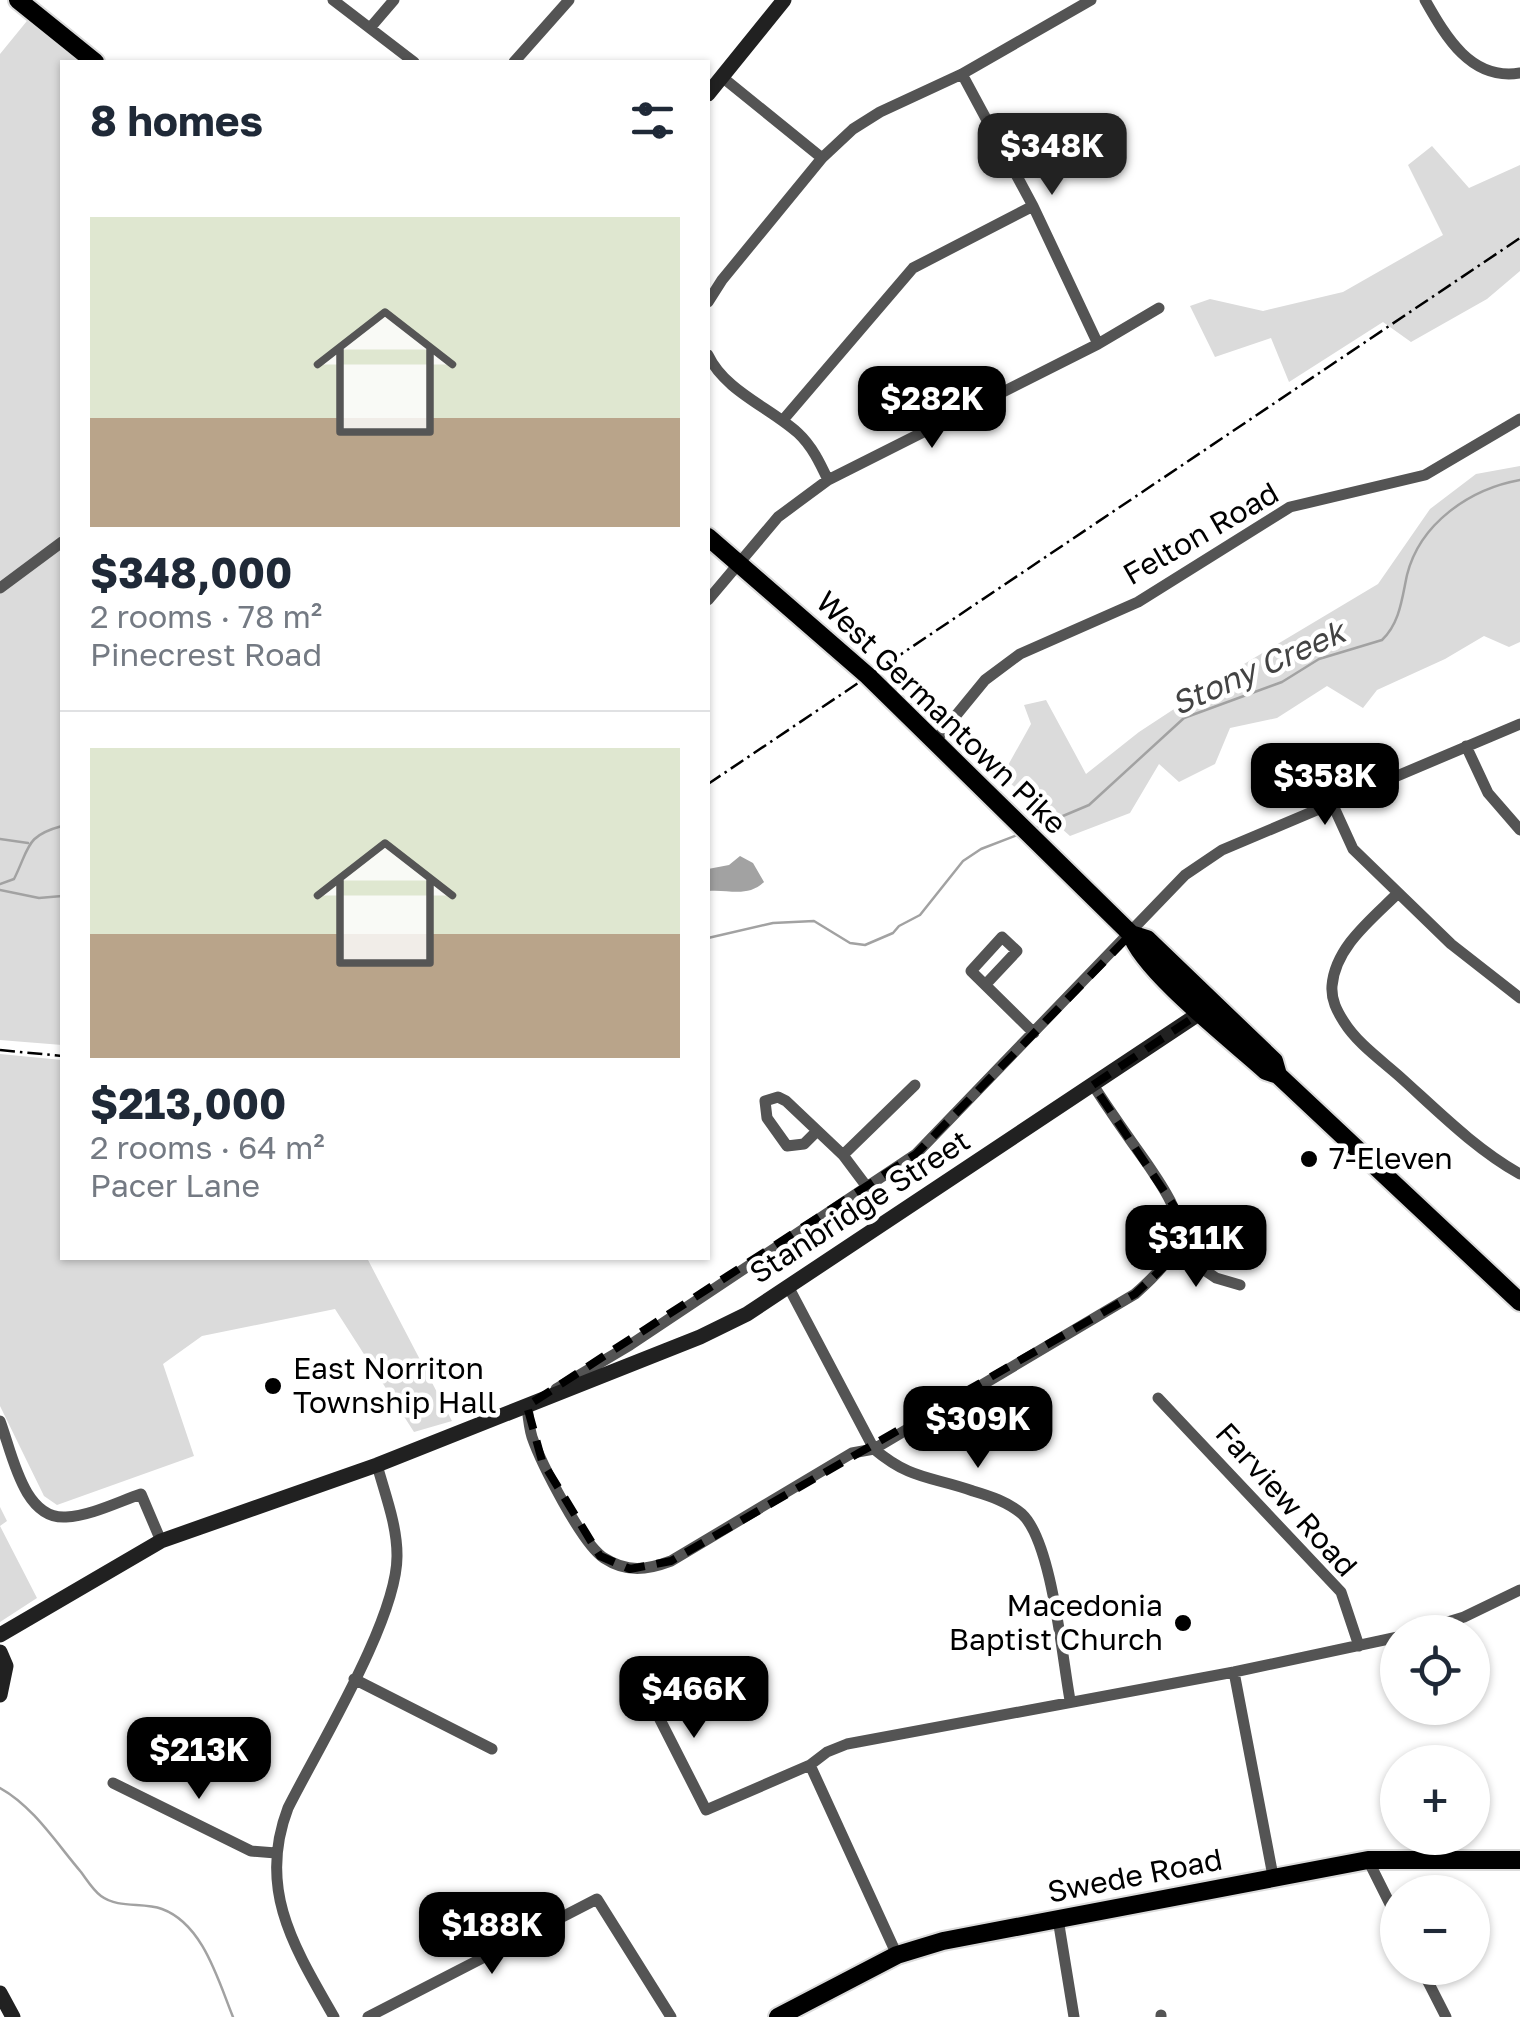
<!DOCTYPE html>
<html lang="en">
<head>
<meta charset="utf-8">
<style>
  :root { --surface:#fff; --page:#f2f2f3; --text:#1f2937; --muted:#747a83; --line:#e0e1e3; --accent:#000 }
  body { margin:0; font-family:"Golos Text",sans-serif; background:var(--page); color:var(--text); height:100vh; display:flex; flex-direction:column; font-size:38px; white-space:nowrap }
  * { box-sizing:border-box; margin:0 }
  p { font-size:32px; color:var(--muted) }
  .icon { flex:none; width:55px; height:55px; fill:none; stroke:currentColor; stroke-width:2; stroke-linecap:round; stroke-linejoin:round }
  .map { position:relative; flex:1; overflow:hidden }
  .details { position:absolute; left:60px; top:60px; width:650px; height:1200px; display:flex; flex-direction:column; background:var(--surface); border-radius:0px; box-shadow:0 2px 8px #0004 }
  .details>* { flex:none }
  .tools { position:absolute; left:1380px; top:1615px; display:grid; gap:20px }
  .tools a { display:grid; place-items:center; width:110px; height:110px; border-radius:50%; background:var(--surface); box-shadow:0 2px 8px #0004; font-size:50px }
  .price { position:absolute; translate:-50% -85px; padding:0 22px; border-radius:20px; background:var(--accent); color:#fff; font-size:32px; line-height:65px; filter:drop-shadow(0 2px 5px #0008) }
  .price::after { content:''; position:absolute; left:50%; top:60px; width:30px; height:22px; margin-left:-15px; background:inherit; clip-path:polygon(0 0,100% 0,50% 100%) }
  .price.on { background:#222; color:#fff }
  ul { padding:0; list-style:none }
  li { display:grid; align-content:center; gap:20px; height:530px; padding:0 30px }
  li+li { border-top:2px solid var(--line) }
  li span { display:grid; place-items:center; height:310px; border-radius:0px; color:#555 }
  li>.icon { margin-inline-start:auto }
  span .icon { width:180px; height:180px; fill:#fffc; stroke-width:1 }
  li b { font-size:42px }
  h2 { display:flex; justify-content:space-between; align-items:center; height:120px; padding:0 30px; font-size:42px }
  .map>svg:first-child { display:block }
  .green { fill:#dbdbdb }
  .water { fill:#a2a2a2 }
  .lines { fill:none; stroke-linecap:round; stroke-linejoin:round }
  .stream { stroke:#a2a2a2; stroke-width:2.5 }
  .primary-casing { stroke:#dbdbdb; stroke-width:22 }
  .street { stroke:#545454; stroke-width:11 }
  .secondary { stroke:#212121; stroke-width:15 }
  .primary { stroke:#000; stroke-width:18 }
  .rail { stroke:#000; stroke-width:2.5; stroke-dasharray:15 5 2.5 5; stroke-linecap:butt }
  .marked { fill:none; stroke:#000; stroke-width:8; stroke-dasharray:20 12; stroke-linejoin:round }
  .poi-dot { fill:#000; stroke:#fff; stroke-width:4 }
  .labels { text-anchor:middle; stroke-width:9; stroke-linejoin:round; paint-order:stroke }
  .street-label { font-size:30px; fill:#000; stroke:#fff }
  .poi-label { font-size:30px; fill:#000; stroke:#fff; text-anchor:start }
  .water-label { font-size:32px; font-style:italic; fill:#434343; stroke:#fff }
</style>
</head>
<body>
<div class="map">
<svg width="1520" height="2017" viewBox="0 0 1520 2017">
  <rect width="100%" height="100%" fill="#fff"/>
  <path class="green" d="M31,16L89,62H62V1045L0,1040V54Z
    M1432,146L1469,188L1520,165V271L1487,299L1411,342L1383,322L1289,382L1271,338L1215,357L1190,306L1210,299L1263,311L1343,292L1443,235L1408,165Z
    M1520,466V642L1509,647L1484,636L1445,659L1377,690L1363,708L1327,686L1277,718L1230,728L1215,764L1179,782L1159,764L1130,813L1070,836L1002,776L1031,724L1024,705L1046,700L1086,774L1139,732L1229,673L1378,584L1430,509L1476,474Z
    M0,1054L62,1060V1258H367L452,1421L414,1432L335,1309L202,1336L163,1364L194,1456L57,1505L44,1496L0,1406Z
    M0,1507L7,1521L0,1526L37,1598L0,1622Z"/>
  <path class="water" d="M740,856L753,863L764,882C747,898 729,889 708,891V869L729,865Z"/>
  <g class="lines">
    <path class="stream" d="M1032,829L1089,805L1184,718L1282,682L1319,659L1382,640C1400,623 1402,598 1407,575C1420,523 1470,489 1520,480
      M0,839L28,843
      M0,884L14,879C30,847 25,836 62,826
      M0,890L39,898L62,896
      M708,938L773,923L814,921L850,943L865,945L893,933L899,926L920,915L963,861L981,849L1020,834
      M0,1788C33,1806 57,1844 81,1872C87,1880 93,1890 101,1896C119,1909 142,1902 162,1909C203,1924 218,1980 233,2017"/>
    <defs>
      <path id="primary" d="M18,0L95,62
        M708,537L868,676L1131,934L1147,939L1274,1061L1278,1075
        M1131,934C1143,971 1233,1041 1266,1071L1278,1075L1520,1302
        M778,2017L897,1955L943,1941L1368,1860H1520"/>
    </defs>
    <use href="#primary" class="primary-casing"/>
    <path class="street" d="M333,0L414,62
      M1425,0C1446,37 1471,81 1520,73
      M370,28L394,0
      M514,62L569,0
      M962,74L1033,206L1098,344
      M722,77L822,158
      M708,302L722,280L822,158L853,129L880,112L962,74L1091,0
      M708,355C725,391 769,407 798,433C812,446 820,463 828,480
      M783,420L913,268L1033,206
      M0,588L62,542
      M708,600L778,517L828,480L1098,344L1159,308
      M935,741L985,680L1020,654L1138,602L1290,507L1425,475L1520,419
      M1466,746L1488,793L1520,830
      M1332,803L1353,849L1451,944L1520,998
      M1398,893C1372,919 1335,947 1332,986C1331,1000 1337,1011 1344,1022C1357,1043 1381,1060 1399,1076C1438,1111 1474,1148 1520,1174
      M986,984L1017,951L1002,937L971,971L1034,1033
      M816,1132L804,1144L787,1146L767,1118L765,1101L778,1097L786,1101L843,1155L867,1187
      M843,1155L915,1085
      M1175,1250L1216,1278L1240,1285
      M789,1288L874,1449C911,1480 930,1476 973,1491C990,1496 1008,1502 1022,1514C1052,1542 1062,1657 1070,1700
      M556,1389L630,1345L916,1154L1185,875L1222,850L1520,724
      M1158,1398L1341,1592L1359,1646
      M531,1403L527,1406C528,1416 529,1427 532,1437C541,1463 582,1544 604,1558C627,1573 647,1570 671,1561L852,1453L874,1449L1135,1294C1194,1242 1188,1223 1146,1162C1128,1137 1110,1111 1093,1085
      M0,1421C12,1452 23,1520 66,1517C90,1516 118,1502 141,1494L161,1541
      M1415,1632L1464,1617L1520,1590
      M1234,1672L1273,1876
      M354,1679L492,1749
      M646,1692L706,1810L810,1765L827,1752L847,1744L1234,1672L1398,1637
      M810,1765L897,1955
      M113,1783L251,1851L276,1853
      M1368,1860L1398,1920
      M1058,1919L1074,2017
      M1421,1968L1446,2017
      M1161,2015V2017
      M334,2017C294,1947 257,1889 288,1808C318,1748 398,1618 397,1555C397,1525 385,1494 377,1465
      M368,2017L597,1899L671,2017"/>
    <path class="secondary" d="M708,94L784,0
      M0,1635L161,1541L377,1465L700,1337L747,1314L1200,1013
      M0,1652L6,1666L0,1695
      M0,1993L13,2017"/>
    <use href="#primary" class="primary"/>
    <path class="rail" d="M708,784L1520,238
      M0,1050L62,1056"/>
  </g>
  <path class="marked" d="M1131,934L1147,939L1274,1061L1278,1075L1200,1013L1093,1085L1178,1212L1167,1264L1135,1294L671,1561L630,1569L600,1556L542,1461L527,1406L916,1154Z"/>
  <g class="poi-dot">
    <circle cx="1309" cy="1159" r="10"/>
    <circle cx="273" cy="1386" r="10"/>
    <circle cx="1183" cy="1623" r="10"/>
  </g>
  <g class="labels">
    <g class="street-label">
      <text transform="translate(1201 534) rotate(-30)" y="10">Felton Road</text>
      <text transform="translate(941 713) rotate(44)" y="10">West Germantown Pike</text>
      <text transform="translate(860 1207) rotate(-33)" y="10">Stanbridge Street</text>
      <text transform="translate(1286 1500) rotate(48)" y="10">Farview Road</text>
      <text transform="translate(1135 1876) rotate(-11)" y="10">Swede Road</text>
    </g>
    <g class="poi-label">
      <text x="1329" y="1169">7-Eleven</text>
      <text x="293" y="1379">East Norriton<tspan x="293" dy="34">Township Hall</tspan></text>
      <text x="1163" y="1616" text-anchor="end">Macedonia<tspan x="1163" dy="34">Baptist Church</tspan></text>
    </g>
    <g class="water-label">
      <text transform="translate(1258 668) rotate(-24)" y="11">Stony Creek</text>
    </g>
  </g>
</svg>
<div class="tools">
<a><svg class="icon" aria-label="locate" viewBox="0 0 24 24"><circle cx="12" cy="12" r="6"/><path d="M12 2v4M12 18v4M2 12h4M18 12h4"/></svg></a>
<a>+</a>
<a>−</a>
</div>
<b class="price on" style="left:1052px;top:198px">$348K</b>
<b class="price" style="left:932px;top:451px">$282K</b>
<b class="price" style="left:1325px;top:828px">$358K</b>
<b class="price" style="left:1196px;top:1290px">$311K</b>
<b class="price" style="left:978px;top:1471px">$309K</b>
<b class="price" style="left:694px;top:1741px">$466K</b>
<b class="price" style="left:199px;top:1802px">$213K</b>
<b class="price" style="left:492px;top:1977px">$188K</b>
<section class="details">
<h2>8 homes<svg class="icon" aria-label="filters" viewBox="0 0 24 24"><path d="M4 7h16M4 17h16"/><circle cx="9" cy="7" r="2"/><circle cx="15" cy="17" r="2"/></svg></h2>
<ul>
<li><span style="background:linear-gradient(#dfe7d0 65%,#b9a48a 0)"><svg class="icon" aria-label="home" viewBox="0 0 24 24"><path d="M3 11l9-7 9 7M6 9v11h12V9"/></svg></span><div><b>$348,000</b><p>2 rooms · 78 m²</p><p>Pinecrest Road</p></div></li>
<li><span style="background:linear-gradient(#dfe7d0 60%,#b9a48a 0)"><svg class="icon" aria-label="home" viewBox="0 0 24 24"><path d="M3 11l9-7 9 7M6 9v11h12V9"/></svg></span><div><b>$213,000</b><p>2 rooms · 64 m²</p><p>Pacer Lane</p></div></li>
</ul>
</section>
</div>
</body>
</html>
